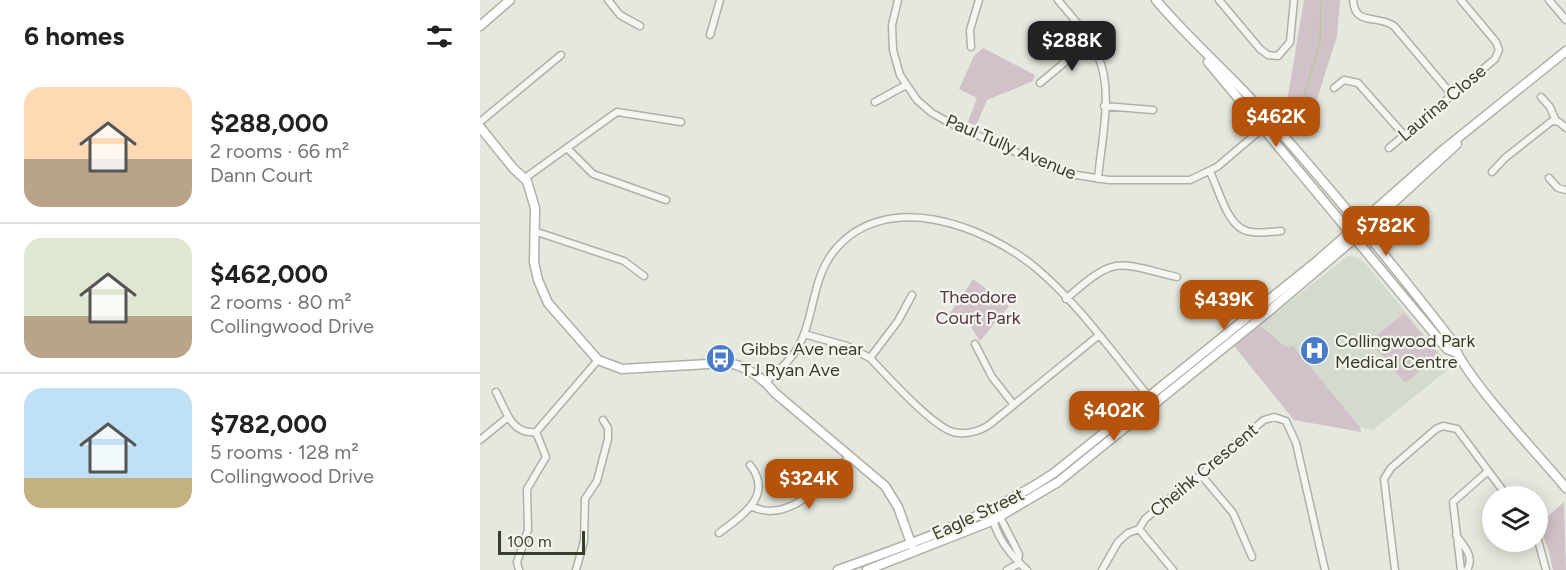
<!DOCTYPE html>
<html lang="en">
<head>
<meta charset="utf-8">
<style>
  :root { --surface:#fff; --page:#f6f6f6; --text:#222; --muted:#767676; --line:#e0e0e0; --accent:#b45309 }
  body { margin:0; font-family:Figtree,sans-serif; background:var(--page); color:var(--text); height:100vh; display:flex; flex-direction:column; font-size:22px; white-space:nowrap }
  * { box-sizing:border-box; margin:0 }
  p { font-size:20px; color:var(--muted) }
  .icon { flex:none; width:33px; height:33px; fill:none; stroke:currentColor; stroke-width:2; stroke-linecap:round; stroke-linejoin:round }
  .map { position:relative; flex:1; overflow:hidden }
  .panel { display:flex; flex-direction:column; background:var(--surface); width:480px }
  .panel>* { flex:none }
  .fabs { position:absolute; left:1002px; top:486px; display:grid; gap:12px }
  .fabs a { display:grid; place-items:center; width:66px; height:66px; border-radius:50%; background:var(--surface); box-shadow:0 3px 15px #0003; font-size:30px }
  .scale { position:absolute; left:18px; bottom:15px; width:87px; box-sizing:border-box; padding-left:6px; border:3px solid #363e29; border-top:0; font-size:16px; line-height:21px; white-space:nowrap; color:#363e29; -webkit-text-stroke:4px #f3f5ee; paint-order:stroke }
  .price { position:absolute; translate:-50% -51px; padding:0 14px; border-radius:12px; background:var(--accent); color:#fff; font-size:20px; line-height:39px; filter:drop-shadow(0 2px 3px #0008) }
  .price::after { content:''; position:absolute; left:50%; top:36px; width:18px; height:14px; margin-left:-9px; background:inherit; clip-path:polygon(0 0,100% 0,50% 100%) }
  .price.selected { background:#222; color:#fff }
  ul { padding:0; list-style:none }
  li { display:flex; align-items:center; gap:18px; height:150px; padding:0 24px }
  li+li { border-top:2px solid var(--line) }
  li span { display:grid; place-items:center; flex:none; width:168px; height:120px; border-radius:18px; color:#555 }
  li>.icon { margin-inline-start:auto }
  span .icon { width:72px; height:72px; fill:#fffc; stroke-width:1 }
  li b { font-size:26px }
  h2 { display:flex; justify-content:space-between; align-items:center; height:72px; padding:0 24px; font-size:26px }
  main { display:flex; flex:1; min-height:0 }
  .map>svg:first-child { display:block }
  .built { fill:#d4dacd }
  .green { fill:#d1c1c9 }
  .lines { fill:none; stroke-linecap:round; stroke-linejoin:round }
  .stream { stroke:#bbc79b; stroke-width:1.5 }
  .street-casing { stroke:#adb2a5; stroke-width:9 }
  .secondary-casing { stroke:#adb2a5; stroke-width:11 }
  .street { stroke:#f4f6f2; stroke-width:6 }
  .secondary { stroke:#fff; stroke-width:8 }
  .labels { text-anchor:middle; stroke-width:4.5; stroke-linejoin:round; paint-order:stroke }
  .street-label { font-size:18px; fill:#363e29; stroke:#f3f5ee }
  .park-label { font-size:18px; fill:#593646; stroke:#f3f5ee }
  .poi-label { font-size:18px; fill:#363e29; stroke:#f3f5ee; text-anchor:start }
</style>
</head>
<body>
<main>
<section class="panel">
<h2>6 homes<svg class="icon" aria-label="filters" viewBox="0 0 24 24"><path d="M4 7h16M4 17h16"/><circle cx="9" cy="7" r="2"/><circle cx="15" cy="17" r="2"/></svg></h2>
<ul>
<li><span style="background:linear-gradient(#ffd9b3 60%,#b9a48a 0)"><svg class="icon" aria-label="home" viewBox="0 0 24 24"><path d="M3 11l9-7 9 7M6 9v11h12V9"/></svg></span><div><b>$288,000</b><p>2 rooms · 66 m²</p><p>Dann Court</p></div></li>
<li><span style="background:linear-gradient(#dfe7d0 65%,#b9a48a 0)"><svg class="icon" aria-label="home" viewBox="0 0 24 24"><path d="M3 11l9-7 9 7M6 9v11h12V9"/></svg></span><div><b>$462,000</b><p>2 rooms · 80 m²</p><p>Collingwood Drive</p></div></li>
<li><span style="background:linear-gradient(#bfe0f5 75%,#c2b280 0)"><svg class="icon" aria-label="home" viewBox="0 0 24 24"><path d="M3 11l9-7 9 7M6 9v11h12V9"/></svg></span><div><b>$782,000</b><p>5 rooms · 128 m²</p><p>Collingwood Drive</p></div></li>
</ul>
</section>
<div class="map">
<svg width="1086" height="570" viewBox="0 0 1086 570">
  <rect width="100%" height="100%" fill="#e5e8df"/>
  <path class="built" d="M868,256L876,257L885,263L971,367L893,430L880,427L812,346L810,349L802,346L785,328L779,326Z"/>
  <path class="green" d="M824,0H860L857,36L837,99L832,105L818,104L808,96Z
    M503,48L555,75L553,81L507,100L496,126L488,122L497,98L479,89L494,56Z
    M493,279L529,306L500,341L490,325L469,315Z
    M924,313L959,355L925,383L890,341Z
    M779,326C791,330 796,344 810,348L812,345L880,427L881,432L814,420L754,346Z
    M1084,502L1086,570H1073L1068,548L1058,525Z"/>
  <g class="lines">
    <path class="stream" d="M822,103L840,42L841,0"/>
    <defs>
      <path id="street" d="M128,0L140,15L160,26
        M418,0L412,25L413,50L420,75L437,100L452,113L470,123L583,173L629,180H710L737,167L790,122
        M578,0C593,18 609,35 618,56C634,92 621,141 618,179
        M739,0L780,49L788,55L798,56L810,42L814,0
        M873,0C875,27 897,14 914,26L972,95
        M1069,0L1086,20
        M230,35L240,0
        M491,47L490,30L499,0
        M560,83L596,53L612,44
        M854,88L864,80L878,83L924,135
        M1061,97L1070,107L1076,121
        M395,102L426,85
        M624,106L673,110
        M0,122L81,55
        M909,148L1015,59L1019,50L1016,42L981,0
        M88,149L113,174L186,200
        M730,172C739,189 747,226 767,231C777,234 790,232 801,231
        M1012,172L1025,158L1072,121L1079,122L1086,128
        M45,178L137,112L201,122
        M1069,178L1078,188L1086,190
        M54,231L144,261L164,276
        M586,299C636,255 635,262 697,277
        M324,334L367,346L390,358C407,376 452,426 473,432C486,435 498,432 509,425L618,336
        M495,344L512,377L534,405
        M390,358L418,321L432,295
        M286,382C297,372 310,361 317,349C335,318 331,280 354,251C405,188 504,225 556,268C599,304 634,355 670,398
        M16,392C26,410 31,435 56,432L118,360
        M0,440L27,418
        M722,476L753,513L772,557
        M271,506C309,526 346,480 370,456
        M512,511C513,534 531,556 547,570
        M519,515L539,554L538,560
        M659,529L693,570
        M239,533C263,515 294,495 270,465
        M976,535C984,546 995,557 987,570
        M1058,540L1066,570
        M39,570L37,562L48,530L47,489L66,457L56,432
        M96,570L104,541L105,499L117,481L128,439V428L123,420
        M527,570L540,563
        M622,570L638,542L648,533L659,529L665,519L713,479L722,476L728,466L784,420L794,417L806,421L816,443L845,570
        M915,570L904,479L911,468L956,429L963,426L977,429L1027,496
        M981,570L973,502L1007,472"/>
      <path id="secondary" d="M676,0C706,36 742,67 774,102C843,180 910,260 973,342C979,371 1063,460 1086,488
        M0,26L30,0
        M728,62L967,349L975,352
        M0,127L33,168L47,181L55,208L54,262L58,280L68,303L118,360L142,369L246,363C264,364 284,379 295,393L405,486L418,507L432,546
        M358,570C433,543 507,518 574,473L837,261L963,150L1086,51
        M387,570L512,521L578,482L788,312L874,239L977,144"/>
    </defs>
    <use href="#street" class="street-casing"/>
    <use href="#secondary" class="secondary-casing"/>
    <use href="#street" class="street"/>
    <use href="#secondary" class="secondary"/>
  </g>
  <defs>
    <symbol id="hospital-disc" viewBox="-11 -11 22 22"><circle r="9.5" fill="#487bc9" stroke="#f3f5ee"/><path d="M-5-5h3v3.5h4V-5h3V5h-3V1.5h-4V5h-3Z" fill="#fff"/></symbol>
    <symbol id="bus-disc" viewBox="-11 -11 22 22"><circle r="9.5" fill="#487bc9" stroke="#f3f5ee"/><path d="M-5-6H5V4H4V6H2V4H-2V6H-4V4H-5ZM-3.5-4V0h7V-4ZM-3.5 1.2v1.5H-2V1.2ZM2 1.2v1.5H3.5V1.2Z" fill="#fff"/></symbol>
  </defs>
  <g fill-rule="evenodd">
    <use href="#hospital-disc" x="818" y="334" width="33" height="33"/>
    <use href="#bus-disc" x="224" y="342" width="33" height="33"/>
  </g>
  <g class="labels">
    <g class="street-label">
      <text transform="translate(962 103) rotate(-40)" y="6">Laurina Close</text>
      <text transform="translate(531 147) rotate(23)" y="6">Paul Tully Avenue</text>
      <text transform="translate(724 470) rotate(-40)" y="6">Cheihk Crescent</text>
      <text transform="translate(498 514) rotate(-25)" y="6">Eagle Street</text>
    </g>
    <g class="park-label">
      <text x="498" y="303">Theodore<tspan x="498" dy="21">Court Park</tspan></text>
    </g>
    <g class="poi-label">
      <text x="855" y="347">Collingwood Park<tspan x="855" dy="21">Medical Centre</tspan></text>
      <text x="261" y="355">Gibbs Ave near<tspan x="261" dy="21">TJ Ryan Ave</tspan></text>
    </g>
  </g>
</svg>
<div class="fabs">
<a><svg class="icon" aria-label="layers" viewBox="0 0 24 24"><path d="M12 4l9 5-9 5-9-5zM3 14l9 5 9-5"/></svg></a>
</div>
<div class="scale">100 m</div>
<b class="price selected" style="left:592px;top:72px">$288K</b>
<b class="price" style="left:796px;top:148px">$462K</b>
<b class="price" style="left:906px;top:257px">$782K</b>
<b class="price" style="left:744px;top:331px">$439K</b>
<b class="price" style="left:634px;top:442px">$402K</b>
<b class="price" style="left:329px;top:510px">$324K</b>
</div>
</main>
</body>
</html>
